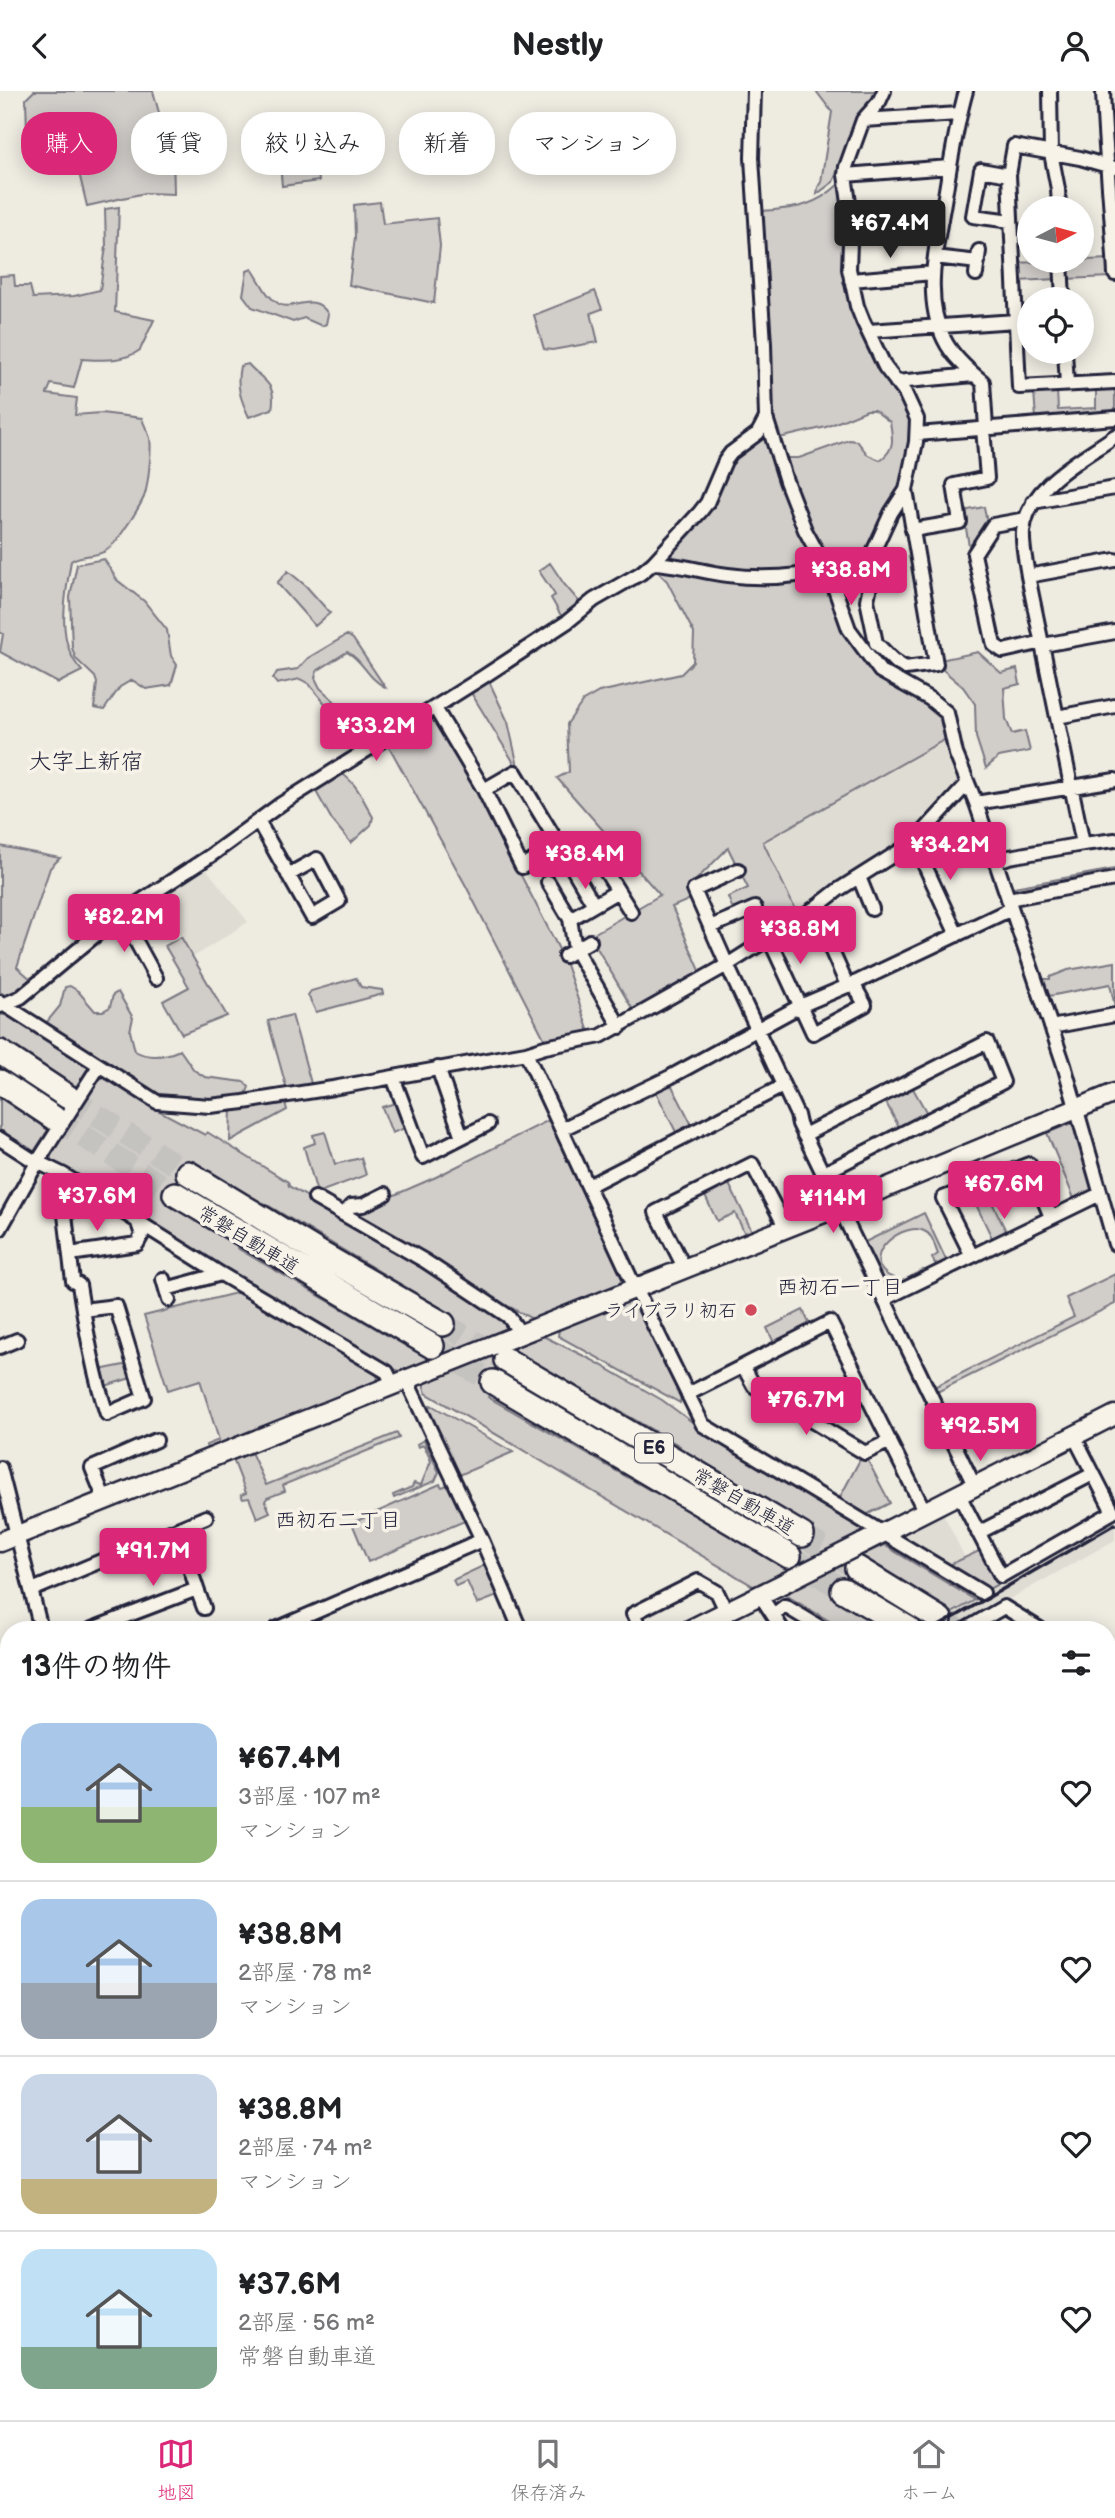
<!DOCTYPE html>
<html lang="ja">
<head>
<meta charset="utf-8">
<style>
  :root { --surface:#fff; --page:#f6f6f6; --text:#202124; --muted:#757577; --line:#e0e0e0; --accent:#db2777 }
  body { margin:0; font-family:"Balsamiq Sans","Klee One",sans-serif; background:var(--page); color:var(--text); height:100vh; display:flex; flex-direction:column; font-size:26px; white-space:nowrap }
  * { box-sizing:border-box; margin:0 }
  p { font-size:23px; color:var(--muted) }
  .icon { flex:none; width:38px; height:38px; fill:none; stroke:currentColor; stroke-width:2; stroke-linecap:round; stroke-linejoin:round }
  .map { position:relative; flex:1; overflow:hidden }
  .panel { position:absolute; left:0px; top:1530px; width:1116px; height:800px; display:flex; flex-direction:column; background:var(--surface); border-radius:28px 28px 0 0; box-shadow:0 4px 18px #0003 }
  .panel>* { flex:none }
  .guide { position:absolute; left:21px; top:21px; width:700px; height:63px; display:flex; gap:14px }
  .needle { width:46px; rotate:84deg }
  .buttons { position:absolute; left:1017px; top:105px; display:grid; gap:14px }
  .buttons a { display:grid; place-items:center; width:77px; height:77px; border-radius:50%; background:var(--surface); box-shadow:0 4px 18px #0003; font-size:35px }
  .price { position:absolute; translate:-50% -60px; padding:0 16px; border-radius:7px; background:var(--accent); color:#fff; font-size:23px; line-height:46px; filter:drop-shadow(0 2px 4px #0008) }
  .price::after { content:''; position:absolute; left:50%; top:42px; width:21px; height:16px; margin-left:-10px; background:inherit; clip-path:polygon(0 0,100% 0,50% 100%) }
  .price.active { background:#222; color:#fff }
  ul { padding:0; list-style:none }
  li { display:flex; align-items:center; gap:21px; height:175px; padding:0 21px }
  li+li { border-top:2px solid var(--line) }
  li span { display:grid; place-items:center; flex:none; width:196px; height:140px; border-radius:21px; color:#555 }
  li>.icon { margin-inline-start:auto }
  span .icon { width:84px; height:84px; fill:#fffc; stroke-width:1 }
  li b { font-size:30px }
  h2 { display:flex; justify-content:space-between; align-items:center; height:84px; padding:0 21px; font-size:30px }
  .pill { padding:0 24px; border-radius:28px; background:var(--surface); box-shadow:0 4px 18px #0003; font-size:24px; line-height:63px }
  .pill.active { background:var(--accent); color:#fff }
  header { display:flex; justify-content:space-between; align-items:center; height:91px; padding:0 21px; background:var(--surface); font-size:32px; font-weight:800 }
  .dock { display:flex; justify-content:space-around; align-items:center; height:98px; border-top:2px solid var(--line); background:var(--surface); font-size:19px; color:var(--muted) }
  .dock a { display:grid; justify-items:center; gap:4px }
  .dock .active { color:var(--accent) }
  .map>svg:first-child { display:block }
  .built { fill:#dfdcd4 }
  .green { fill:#d1cdc9; stroke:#7a7882; stroke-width:2; fill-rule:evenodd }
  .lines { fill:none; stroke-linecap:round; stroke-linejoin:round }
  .highway-tunnel { stroke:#c5c3c0; stroke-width:23; stroke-dasharray:23 11; stroke-linecap:butt }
  .street-casing { stroke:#22223b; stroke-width:18 }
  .secondary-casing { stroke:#22223b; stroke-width:23 }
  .primary-casing { stroke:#22223b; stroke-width:26 }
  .highway-casing { stroke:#22223b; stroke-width:28 }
  .street { stroke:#f7f3e8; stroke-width:12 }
  .secondary { stroke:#f7f3e8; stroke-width:18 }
  .primary { stroke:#f7f3e8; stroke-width:21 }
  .highway { stroke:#f7f3e8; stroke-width:23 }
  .rail { stroke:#22223b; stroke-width:3.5 }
  .secondary-bridge-casing { stroke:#22223b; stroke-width:23; stroke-linecap:butt }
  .secondary-bridge { stroke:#f7f3e8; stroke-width:18 }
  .poi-dot { fill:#d1495b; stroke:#f7f3e8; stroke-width:2.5 }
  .labels { text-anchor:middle; stroke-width:7; stroke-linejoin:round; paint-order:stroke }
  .shield { fill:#f7f3e8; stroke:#62616f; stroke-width:2 }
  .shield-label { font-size:18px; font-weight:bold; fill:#22223b }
  .street-label { font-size:19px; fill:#22223b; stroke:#f7f3e8 }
  .poi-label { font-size:19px; fill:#22223b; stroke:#f7f3e8; text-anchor:end }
  .neighbourhood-label { font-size:21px; fill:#22223b; stroke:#f7f3e8 }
  .quarter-label { font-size:23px; fill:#22223b; stroke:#f7f3e8 }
</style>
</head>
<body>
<header><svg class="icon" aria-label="back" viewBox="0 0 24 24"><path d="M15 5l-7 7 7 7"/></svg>Nestly<svg class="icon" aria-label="person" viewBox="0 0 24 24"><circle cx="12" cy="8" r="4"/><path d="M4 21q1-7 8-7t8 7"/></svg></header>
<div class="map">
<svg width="1115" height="2329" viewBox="0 0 1115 2329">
  <rect width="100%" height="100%" fill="#eeebe1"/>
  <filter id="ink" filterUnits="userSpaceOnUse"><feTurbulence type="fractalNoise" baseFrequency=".0143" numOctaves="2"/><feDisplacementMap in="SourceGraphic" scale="14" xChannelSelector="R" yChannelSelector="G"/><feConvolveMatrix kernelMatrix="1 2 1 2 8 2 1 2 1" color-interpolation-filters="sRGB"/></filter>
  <g filter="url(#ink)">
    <path class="built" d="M949,646L963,690L923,738L854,784L852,781L832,793L833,796L798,824L763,751Z
      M204,775L248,831L192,867L158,805Z
      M942,1420L965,1467L947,1475L902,1447L903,1438Z
      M1115,1425V1449L956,1538H923Z
      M0,1750L9,1771V1891L0,1896Z
      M1108,2155L1115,2166V2329H710L704,2321L1108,2320Z
      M402,2321H449L438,2329H411Z"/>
    <path class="green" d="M34,0H153L164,40L173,57L174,103L145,102L87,115L74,61L40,54L37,42L27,41L26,8Z
      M816,0H878L875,9L861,19L833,91L817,103L818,96L821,91L832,21Z
      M308,34L310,35L319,90L282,95C281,81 276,47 281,37Z
      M839,93L845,132L843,170L852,214L882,283L901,308L912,334L902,392L870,457L869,467L832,476L817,459L780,367H799L849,349L857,350L868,364L880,369C895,359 893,348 890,331L874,319H867L826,336L775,348L771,335L761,120C795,117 813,117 839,93Z
      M380,111L383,133L437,127L440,155L434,212L349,194L355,146L354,114Z
      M119,116L115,221L154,229L140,259C124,271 101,269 82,268L74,297L51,293L47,303L77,307L75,324L101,322L142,327C144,335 148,340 150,347C152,359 148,396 144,406C138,419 117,452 107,459C96,467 82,462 71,470C65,506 55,551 82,580L58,592L0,561L3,543L0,541V185L14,184L15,195H30L33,207L74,205L100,199L106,155L105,118Z
      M1109,168L1110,186L1066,188L1065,170Z
      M1057,170L1058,188L1018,190L1017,172Z
      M252,178C261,190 265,205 279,213C292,221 314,199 328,223L326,233L322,235L304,227L293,231L252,216L243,204L247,180Z
      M595,200L602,218L591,222L598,251L552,259L544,258L534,224Z
      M248,273C264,291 277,292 272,318L249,326C240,307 236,295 240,275Z
      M1110,296L1115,300V317L1112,322L1036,328L1034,300L1057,299L1058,319L1096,317V297Z
      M764,338L823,478L767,484L660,468L674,452L727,371Z
      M984,416L988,435L970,461L963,420Z
      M104,468L117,489L144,510L167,539L171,565L177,574L171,594L146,598L132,589L120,596L104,619L94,617L97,592L95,586L76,568L72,557L70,506L77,473Z
      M550,472L564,493L582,514L563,528L551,507L555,504L539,480Z
      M654,477L827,484L869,572L938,615L949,646L763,751L798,824L769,842L755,812L734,821L728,806L748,797L728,757L689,796L693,807L672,816L702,884L636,924L590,845L660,804L557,687L569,681L567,633L583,610L599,601L681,583L693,571L694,542L667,490Z
      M288,480L306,495L330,522L315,535L277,492Z
      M347,544L353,548L385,596C367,587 364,570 347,561L317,580L315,587L320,597L370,643L363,650L337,627L309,593L300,588L277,593L273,588L277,581L298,578L308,567Z
      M978,561L1001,582L1017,578L1020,593L1004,597L1006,628L1012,643L1025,640L1030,660L999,666L986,677L976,646L975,613L963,596L942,578L940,569Z
      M488,588L508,631L519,680L470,600Z
      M431,624L476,697L564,868L590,944L547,953L466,795L386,650Z
      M338,680C358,692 362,708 373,726L371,734L351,752L332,729L314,697Z
      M0,755L60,767L50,777L17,876L33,890L19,903L7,905L0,901Z
      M1115,778V784L1012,802L1008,797Z
      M181,846L227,925L182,943L163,910L189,896L165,855Z
      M1115,871V916L1110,893L1049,905L1043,888H1050V886L1068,879Z
      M356,887L361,896L382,899L383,903L316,921L308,904L311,900Z
      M70,895L78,900L95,920H103L110,916L113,904L118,901L133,927L130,940L135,960C149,968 166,965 180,959L194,979L205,986L244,991L249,996L245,1006L211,1011L169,1009L46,932L60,915L65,896Z
      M12,923L86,974L88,977L74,1000L0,951V924Z
      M292,924L312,996L287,999L268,930Z
      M103,987L125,997L148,1014L205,1044L207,1041L288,1091L289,1095L424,1174L509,1231L510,1236L400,1280L390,1277L235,1186L52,1073L50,1063L97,990ZM193,1075L261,1116L264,1112L449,1222L423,1265L237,1157L239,1152L171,1111Z
      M670,991L693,1036L677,1043L655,999Z
      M911,994L928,1024L900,1038L884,1008Z
      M0,1003L50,1036L31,1065L0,1045Z
      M284,1008L287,1019L230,1050L231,1016Z
      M399,1011L408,1036L392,1042L382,1016Z
      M551,1028L624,1187L618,1194L532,1228L510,1216L508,1218L428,1164L353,1122L436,1086Z
      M1072,1032L1077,1033L1095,1095L1092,1101L1075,1110L1047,1042Z
      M325,1041L335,1073L361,1067L366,1084L317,1102L304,1056L315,1052L313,1044Z
      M728,1091L752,1140L745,1143L735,1122L717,1130L704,1103Z
      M984,1095L1007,1142L993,1149L970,1101Z
      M924,1122L947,1171L937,1176L932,1167L938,1163C934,1155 934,1144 924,1140C904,1130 861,1163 886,1183C890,1186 897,1188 901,1191L923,1179L927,1181L887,1201L861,1153Z
      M1115,1183V1213L933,1303L934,1296L1074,1226L1066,1207Z
      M240,1201L377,1282L378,1290L207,1358L206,1354L219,1349L200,1289L168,1299L144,1225Z
      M629,1210L636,1212L681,1302L680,1312L558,1245L559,1238Z
      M803,1219L811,1236L775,1254L767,1237Z
      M543,1245L592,1269L662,1309L699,1336L864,1436L865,1440L755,1496L426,1302L423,1293ZM514,1259L680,1355L678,1360L806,1437L784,1473L656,1397L653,1401L488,1306Z
      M129,1273L134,1286L102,1296L99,1279Z
      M431,1314L513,1361L457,1385L426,1317Z
      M397,1342L399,1347L283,1394L285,1400L267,1407L265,1410L270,1421L257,1427L249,1407L243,1408L241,1404L246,1402L233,1368L251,1361L266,1394Z
      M424,1349L439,1381L435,1390L394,1407L393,1404L412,1396L414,1392L421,1394L431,1370L424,1354L418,1356L417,1353Z
      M862,1365L866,1366L890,1412L866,1424L839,1408Z
      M440,1393L442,1396L450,1393L467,1429L368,1471L352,1432Z
      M884,1454L975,1509L950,1523L857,1477L838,1508L889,1538H843L784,1503L868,1459L866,1462Z
      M981,1459L998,1493L987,1499L947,1475Z
      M487,1473L498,1500L495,1506L477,1513L467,1490L456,1495L453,1489Z
      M1115,2185V2239L1108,2245V2190Z
      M902,2321H1040L1042,2329H909Z"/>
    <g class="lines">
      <path class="highway-tunnel" d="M68,1006L188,1082
        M54,1027L175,1103
        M443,1233L506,1269
        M432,1255L493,1291
        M802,1444L857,1477
        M789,1465L843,1499
        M940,1528L956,1538"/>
      <defs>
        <path id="street" d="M884,0L879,11L863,29L846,76L845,84L851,126L849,178L857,215L863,230L885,276L905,302L917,328L916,351L906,399L936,573L905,577L893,569L876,552L867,509L871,490L874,459L891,422L906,399
          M966,0C956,35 951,69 945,105C938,150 922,203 944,248C952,265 968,279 983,291L986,337
          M1050,0L1051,62L1058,98L1059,117
          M1103,0C1105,61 1112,122 1115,183
          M863,29L959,23
          M1115,77L1080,67L1014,55L1009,84L1019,296L1115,291
          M845,84L950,76
          M1009,84L981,79L973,125L1011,130
          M851,137L941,129
          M935,166L978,171
          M1061,170L1063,208
          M976,183L979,160
          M851,189L933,182
          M868,240L1016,230
          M1065,261L1067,293
          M896,291L974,284
          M766,327L786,390L805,439L831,487L849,538L880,580L930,608L947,622L956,663L976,712L1064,974L1115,1153
          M917,343L1115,327
          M1033,411L1115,397
          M1026,428L993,434L974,463L994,554L1003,560L1043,551
          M912,439L960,431L954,394L987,387L983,337
          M653,472C679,473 703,481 728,484C778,491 825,481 873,469
          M1028,485L1115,469
          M1043,554L1115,541
          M435,617L484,699L522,776L559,754L515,681L484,699
          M1057,626L1115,615
          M976,712L1115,689
          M258,730L312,826L339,810L317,768L288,784
          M914,751L957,844
          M1083,753L1115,749
          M559,754L594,814
          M595,763L631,821
          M995,771L1009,766L1083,753L1028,485C1026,471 1022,455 1023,441C1027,395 1081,369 1115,345
          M738,779L694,799L727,874L797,1024L799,1033L975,1396
          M859,786L872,818
          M548,791L570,828L575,858L620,936
          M1008,808L1115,788
          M813,818L847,894
          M121,823L156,887
          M570,828L618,800
          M710,836L755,817
          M769,847L813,942L865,914L853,892
          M565,865L590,850
          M0,911L157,1011L210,1015L244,1011L333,997L526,962L631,1188L703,1334L983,1502
          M0,915L21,906L121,823L210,765L281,713L483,586L567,531L594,509L641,482L653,472L700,421L707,412L725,370L731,362L758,342L766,327L764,253L752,67L754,0
          M1051,936L1115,924
          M526,962L545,956L601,945L727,874L806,824L838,799L914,751L968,692
          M438,977L462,1046
          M393,986L423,1066L488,1033
          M562,1038L670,986L800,915L859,890L1011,818
          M804,1044L987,951L1003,991L822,1083
          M0,1048L31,1068L64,1084L221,1183L387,1281L393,1294
          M64,1084L61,1091L73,1190L79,1194C86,1237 93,1282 107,1323L144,1307L116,1215L83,1219
          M588,1095L783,995
          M315,1107L425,1170L508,1225L521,1243
          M344,1123L351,1115L363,1114L385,1103
          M0,1138L38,1070L99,975
          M70,1163L137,1153L142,1144L138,1132
          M972,1165L943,1107L1029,1073L1051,1126
          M685,1178L656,1121L752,1073L786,1137
          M163,1188L169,1209
          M166,1198L221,1183
          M884,1208L1100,1103
          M0,1256L17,1249
          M743,1275L754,1295L865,1362L890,1350
          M406,1288L482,1449L520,1538
          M688,1303L830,1231L925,1421
          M0,1377L41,1538
          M959,1404L1001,1485L1113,1421L1074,1345
          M105,1409L92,1377L156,1349
          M978,1442L1093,1383
          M197,1498L204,1517
          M32,1499L206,1426
          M760,1504L782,1538
          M721,1523L730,1538
          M773,1524L785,1515L823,1538
          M92,1538L197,1498L177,1439
          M276,1538L482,1449
          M641,1538L633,1523L698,1490L717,1501L726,1520
          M966,1538L1004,1516L1040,1538
          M1108,1580L1115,1585
          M1108,1716L1115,1720
          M1108,1772L1115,1767
          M1108,1936L1115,1931
          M1108,1990L1115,1985
          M1108,2021L1115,2031
          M0,2022L9,2016
          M4,2133L9,2142
          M1108,2147L1115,2157
          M89,2320L93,2329
          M126,2320L130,2329
          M322,2329L337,2320
          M373,2329L387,2320
          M580,2329L592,2320
          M680,2329L692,2320"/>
        <path id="secondary" d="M0,1451L849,1112L1115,1002
          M861,1453L1115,1324
          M691,1538L784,1492
          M1108,1862L1115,1857
          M0,1907L9,1901
          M453,2329L464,2320"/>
        <path id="primary" d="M0,1730L9,1751
          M273,2320L278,2329"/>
        <path id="highway" d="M0,961L68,1006
          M0,991L54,1027
          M188,1082L323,1164L443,1233
          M175,1103L432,1255
          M506,1269L802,1444
          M493,1291L789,1465
          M857,1477L940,1528
          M843,1499L909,1538
          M1108,1634L1115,1638
          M1108,1662L1115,1667"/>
      </defs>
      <use href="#street" class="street-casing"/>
      <use href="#secondary" class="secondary-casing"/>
      <use href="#primary" class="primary-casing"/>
      <use href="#highway" class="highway-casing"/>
      <use href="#street" class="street"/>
      <use href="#secondary" class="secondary"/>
      <use href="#primary" class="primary"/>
      <use href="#highway" class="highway"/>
      <path class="rail" d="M934,1538L1115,1433
        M0,2089L9,2083"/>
      <defs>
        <path id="secondary-bridge" d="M784,1492L861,1453"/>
      </defs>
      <use href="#secondary-bridge" class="secondary-bridge-casing"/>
      <use href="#secondary-bridge" class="secondary-bridge"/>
    </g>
  </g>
  <circle class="poi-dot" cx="751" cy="1219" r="7"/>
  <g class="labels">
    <rect class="shield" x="635" y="1342.5" width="38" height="29" rx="5"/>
    <g class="shield-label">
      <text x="654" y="1363">E6</text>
    </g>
    <g class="street-label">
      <text transform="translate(249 1148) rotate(31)" y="7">常磐自動車道</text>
      <text transform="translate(744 1410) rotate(30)" y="7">常磐自動車道</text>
    </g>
    <g class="poi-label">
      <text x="737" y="1226">ライブラリ初石</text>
    </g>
    <g class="neighbourhood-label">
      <text x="840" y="1203">西初石一丁目</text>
      <text x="338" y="1436">西初石二丁目</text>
    </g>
    <g class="quarter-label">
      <text x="86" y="678">大字上新宿</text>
    </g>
  </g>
</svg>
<div class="buttons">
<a><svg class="needle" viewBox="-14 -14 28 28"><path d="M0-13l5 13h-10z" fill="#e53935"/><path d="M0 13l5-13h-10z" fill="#757577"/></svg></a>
<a><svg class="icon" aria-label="locate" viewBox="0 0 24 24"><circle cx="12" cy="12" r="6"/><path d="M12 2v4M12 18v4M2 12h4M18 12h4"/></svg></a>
</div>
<b class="price active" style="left:890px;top:169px">¥67.4M</b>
<b class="price" style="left:851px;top:516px">¥38.8M</b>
<b class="price" style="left:376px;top:672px">¥33.2M</b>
<b class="price" style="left:950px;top:791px">¥34.2M</b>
<b class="price" style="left:585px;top:800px">¥38.4M</b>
<b class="price" style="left:124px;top:863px">¥82.2M</b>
<b class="price" style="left:800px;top:875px">¥38.8M</b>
<b class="price" style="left:1004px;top:1130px">¥67.6M</b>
<b class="price" style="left:97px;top:1142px">¥37.6M</b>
<b class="price" style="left:833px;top:1144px">¥114M</b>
<b class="price" style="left:806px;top:1346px">¥76.7M</b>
<b class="price" style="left:980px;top:1372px">¥92.5M</b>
<b class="price" style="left:153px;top:1497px">¥91.7M</b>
<div class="guide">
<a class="pill active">購入</a>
<a class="pill">賃貸</a>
<a class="pill">絞り込み</a>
<a class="pill">新着</a>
<a class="pill">マンション</a>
</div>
<section class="panel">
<h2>13件の物件<svg class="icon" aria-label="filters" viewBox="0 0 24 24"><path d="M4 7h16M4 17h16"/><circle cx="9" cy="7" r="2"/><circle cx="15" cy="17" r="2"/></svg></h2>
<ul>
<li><span style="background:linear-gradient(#a9c7e8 60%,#8fb573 0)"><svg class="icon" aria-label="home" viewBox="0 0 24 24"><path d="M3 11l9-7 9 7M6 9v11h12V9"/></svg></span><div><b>¥67.4M</b><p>3部屋 · 107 m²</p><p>マンション</p></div><svg class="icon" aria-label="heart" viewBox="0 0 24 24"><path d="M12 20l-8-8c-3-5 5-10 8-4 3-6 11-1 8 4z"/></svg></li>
<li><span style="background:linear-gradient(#a9c7e8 60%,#9aa5b1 0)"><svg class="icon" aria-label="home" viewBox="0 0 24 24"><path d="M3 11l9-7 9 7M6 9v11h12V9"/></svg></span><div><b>¥38.8M</b><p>2部屋 · 78 m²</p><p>マンション</p></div><svg class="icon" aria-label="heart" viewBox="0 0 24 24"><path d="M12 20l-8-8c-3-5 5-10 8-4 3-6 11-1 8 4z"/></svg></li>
<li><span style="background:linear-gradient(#c9d6e8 75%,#c2b280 0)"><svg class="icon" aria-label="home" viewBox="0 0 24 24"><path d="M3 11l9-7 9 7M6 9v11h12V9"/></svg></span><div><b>¥38.8M</b><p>2部屋 · 74 m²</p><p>マンション</p></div><svg class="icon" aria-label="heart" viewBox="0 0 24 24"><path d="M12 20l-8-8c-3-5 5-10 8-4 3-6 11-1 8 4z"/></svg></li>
<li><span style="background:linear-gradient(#bfe0f5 70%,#7fa58c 0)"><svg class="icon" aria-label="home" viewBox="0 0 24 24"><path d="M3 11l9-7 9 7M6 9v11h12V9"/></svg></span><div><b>¥37.6M</b><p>2部屋 · 56 m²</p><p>常磐自動車道</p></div><svg class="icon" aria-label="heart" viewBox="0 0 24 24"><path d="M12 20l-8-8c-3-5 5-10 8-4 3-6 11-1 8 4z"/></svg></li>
</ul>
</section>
</div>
<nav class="dock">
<a class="active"><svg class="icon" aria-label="map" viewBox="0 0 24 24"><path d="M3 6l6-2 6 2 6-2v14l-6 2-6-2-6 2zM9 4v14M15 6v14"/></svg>地図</a>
<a><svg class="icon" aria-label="saved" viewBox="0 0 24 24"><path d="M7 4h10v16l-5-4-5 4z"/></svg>保存済み</a>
<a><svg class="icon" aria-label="home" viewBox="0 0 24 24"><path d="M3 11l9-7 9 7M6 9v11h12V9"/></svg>ホーム</a>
</nav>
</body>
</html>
